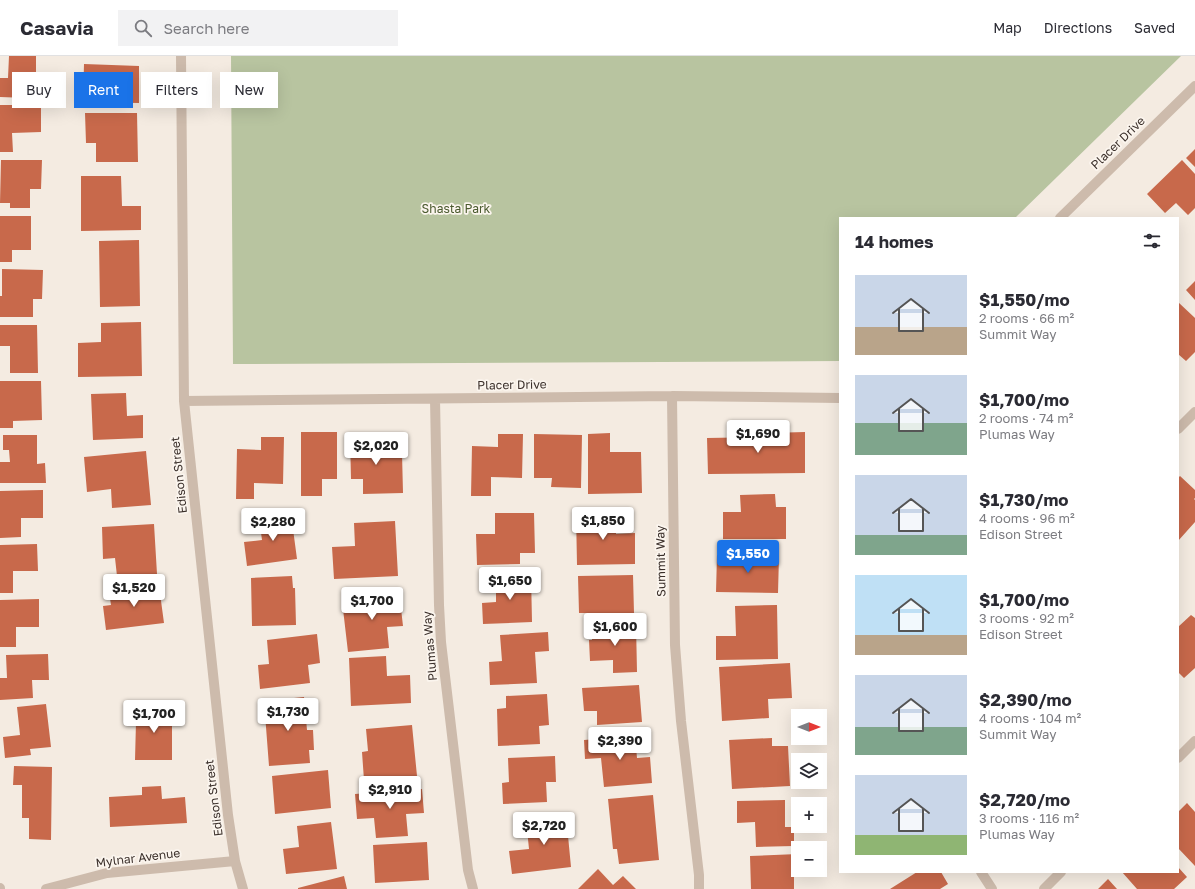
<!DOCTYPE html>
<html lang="en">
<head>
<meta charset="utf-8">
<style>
  :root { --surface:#fff; --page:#f2f2f3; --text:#2b2b33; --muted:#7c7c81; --line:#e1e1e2; --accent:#1a73e8 }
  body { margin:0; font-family:"Golos Text",sans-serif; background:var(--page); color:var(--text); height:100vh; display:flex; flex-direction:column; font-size:15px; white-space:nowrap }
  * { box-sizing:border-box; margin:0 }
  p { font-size:13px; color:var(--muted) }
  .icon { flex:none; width:22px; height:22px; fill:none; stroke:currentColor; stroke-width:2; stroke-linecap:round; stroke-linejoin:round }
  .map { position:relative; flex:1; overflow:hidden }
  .panel { position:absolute; left:839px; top:161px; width:340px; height:656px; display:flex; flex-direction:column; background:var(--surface); border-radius:0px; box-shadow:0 4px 16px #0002 }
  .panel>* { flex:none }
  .hud { position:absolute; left:12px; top:16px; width:380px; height:36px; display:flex; gap:8px }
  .needle { width:26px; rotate:90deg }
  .buttons { position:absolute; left:791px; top:653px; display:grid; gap:8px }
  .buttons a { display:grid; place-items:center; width:36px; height:36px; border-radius:0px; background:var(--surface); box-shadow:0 4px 16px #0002; font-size:20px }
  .price { position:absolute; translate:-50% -34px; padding:0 9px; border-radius:4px; background:#fff; color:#222; font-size:13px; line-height:26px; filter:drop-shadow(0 1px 2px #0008) }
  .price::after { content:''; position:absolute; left:50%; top:24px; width:12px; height:9px; margin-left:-6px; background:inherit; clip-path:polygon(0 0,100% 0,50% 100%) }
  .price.active { background:var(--accent); color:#fff }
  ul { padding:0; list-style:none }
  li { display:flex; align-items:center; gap:12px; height:100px; padding:0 16px }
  li span { display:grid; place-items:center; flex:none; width:112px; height:80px; border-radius:0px; color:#555 }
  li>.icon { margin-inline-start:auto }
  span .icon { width:48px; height:48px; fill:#fffc; stroke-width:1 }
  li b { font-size:17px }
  h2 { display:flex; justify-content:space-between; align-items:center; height:48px; padding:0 16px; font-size:17px }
  .tag { padding:0 14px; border-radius:0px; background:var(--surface); box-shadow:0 4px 16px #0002; font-size:14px; line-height:36px }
  .tag.active { background:var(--accent); color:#fff }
  header { display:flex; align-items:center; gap:24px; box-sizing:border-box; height:56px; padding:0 20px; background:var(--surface); border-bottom:1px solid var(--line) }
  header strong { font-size:19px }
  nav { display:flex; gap:22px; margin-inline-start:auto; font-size:14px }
  .search { width:280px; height:36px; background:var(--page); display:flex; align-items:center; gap:10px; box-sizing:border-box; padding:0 14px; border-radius:0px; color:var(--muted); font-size:15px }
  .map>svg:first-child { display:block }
  .green { fill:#b8c4a0 }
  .building { fill:#c8694b }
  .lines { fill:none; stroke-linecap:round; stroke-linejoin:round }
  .minor { stroke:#cdbbac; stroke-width:10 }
  .labels { text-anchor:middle; stroke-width:3.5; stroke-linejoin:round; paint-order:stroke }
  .street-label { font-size:12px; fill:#3b302b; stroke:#fbf5ee }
  .park-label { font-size:12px; fill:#4a5a2e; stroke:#fbf5ee }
</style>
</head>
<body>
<header>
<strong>Casavia</strong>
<div class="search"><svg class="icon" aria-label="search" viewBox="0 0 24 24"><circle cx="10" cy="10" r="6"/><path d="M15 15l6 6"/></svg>Search here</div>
<nav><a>Map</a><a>Directions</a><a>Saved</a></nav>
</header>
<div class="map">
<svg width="1195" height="833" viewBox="0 0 1195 833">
  <rect width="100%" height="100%" fill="#f4ebe1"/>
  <path class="green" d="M231,0H1181L1015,162H840V305L233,308Z"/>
  <path class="building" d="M9,0H36V17L56,18V43L0,41V22H8Z
    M84,8L139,10V47L83,46Z
    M0,49H41V76L12,77L13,96H0Z
    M85,57H137L138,106H96V87H86Z
    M1195,93V111L1186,102Z
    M1,104H42L41,133H30V152H10V147H0Z
    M1182,104L1195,118V152L1188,159L1176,147L1165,157L1147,138Z
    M81,120H121L122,150H141V174L81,175Z
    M0,160H31V194H12V206H0Z
    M139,184L140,250L100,251L99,185Z
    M2,213L43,214L42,243H33V261H0V240H2Z
    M1195,225V244L1186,234Z
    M1178,246L1195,262V296L1186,305L1178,298Z
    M141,266L142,320L78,321V287L101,286V267Z
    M0,269H37L38,317H10V290H0Z
    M0,325H41L42,364L13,365V372H0Z
    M126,337L127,360L143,359V382L93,384L91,338Z
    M301,376H337V423H322V440H301Z
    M805,376V417L708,418L707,382L769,381V377Z
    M610,377V396H641L642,437L588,438V378Z
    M498,378H523L522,422L491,421V440H471L472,390L498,391Z
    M534,378L582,379L581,432L551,431L552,422H534Z
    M3,379H37V408L45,407L46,427H0V406H10L9,394H3Z
    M382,380V397H402L403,437L363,438V423H351L350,381Z
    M261,381H284L283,428L254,427V443H236L237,393L261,394Z
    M146,395L151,449L112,452L111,433L87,436L84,401Z
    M1180,420L1195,434V442L1194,443L1195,444V466L1178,485V422Z
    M43,434V462H21V481L0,482V435Z
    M775,438L776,451H786V483H723V456H741L740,439Z
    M576,456H615L616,478L635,477V508L577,509Z
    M495,457H534L535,497H520V508L477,509L476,478H495Z
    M291,458L297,503L247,510L244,486L262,484L259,462Z
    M395,465L398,520L334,523L332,491L355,490L354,467Z
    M154,468L157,518L117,520L115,502L103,503L102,471Z
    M37,488L38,515H13V537H0V489Z
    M717,499L779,500L778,537L716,536Z
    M531,519L532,566L483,568L482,547L496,546V521Z
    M633,519L634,557H579L578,520Z
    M292,520L293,532H295L296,569L252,570L251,522Z
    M159,530L164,567L106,574L103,550L111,549L109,536Z
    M399,535L403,570L387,571L389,592L348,596L343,553L357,552L356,540Z
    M39,543V571H16V591H0V544Z
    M777,549L778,603L716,604V580H736L735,550Z
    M1191,559L1195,562V612L1184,622L1178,616V571Z
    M636,568L637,616L613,617V604L590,605L589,584H592V570Z
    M548,576L549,595L535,596L537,627L490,629L489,606L502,605L500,579Z
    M317,578L320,607L308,609L310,627L260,633L258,609L269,608L267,584Z
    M48,598L49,624H32L33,642L0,644V622H7L6,599Z
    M386,600L387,620L410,619L411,647L351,650L349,602Z
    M790,607L792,642L768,643L769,662L722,665L719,611Z
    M639,629L642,666L597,669V655H584L582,632Z
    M547,638L549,669L539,670L540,688L498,690L497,653L506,652V640Z
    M304,641L307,674H313L314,694H309L310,707L269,710L264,645Z
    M46,648L51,691L30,693L31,699L5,702L3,681L20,679L17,651Z
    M140,651H172V704H135L136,666H140Z
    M412,669L417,720L364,724L362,696L368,695L366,673Z
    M635,680L637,702L650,701L652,727L604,731L601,702L585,703L584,684Z
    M772,682V690H788L790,730L732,733L729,684Z
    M555,700L556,726H546L547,746L503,748L502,727L509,726L508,702Z
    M14,710L52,711L51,784L29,783V762H22V729H13Z
    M328,714L331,752L275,758L272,720Z
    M161,730L162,743L185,741L187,767L110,771L109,741L142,739V731Z
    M422,733L424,757L406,758L408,780L376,782L374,762L357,763L355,738Z
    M653,739L659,804L619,808L617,793H613L608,743Z
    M785,744V771H794V790L756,791L755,766L737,767V745Z
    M1187,747L1195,756V810L1178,792V756Z
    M566,759L571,811L512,818L509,795L529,793L526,763Z
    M331,766L337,813L286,818L283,793L299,791L297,770Z
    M427,786L429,824L375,827L373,789Z
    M798,798V814H809V819L794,820V833H751L750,800Z
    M1178,811L1187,821L1174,833H1137L1122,816H1178Z
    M598,813L613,829L623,820L636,833H578Z
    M917,816H941L948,828L940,833H890Z
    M344,820L347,833H298V832Z
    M1108,823L1117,833H1098Z"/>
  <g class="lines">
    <path class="minor" d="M181,0L184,345L228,759L235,805L243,833
      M1060,162L1195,30
      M672,340L675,589L681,665L699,819V833
      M435,343L439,549L441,586L468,814L473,833
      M184,345L672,340L840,342
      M1178,373L1195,356
      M1178,702L1195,685
      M981,816L992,833
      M0,832V833
      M46,833L107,817L235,805
      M1044,833L1061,816"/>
  </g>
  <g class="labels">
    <g class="street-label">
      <text transform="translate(1118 87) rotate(-44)" y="4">Placer Drive</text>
      <text transform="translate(512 329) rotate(-1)" y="4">Placer Drive</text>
      <text transform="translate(179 419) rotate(-96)" y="4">Edison Street</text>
      <text transform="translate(661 505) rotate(-91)" y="4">Summit Way</text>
      <text transform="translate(430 590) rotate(-95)" y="4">Plumas Way</text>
      <text transform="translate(214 742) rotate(-97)" y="4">Edison Street</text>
      <text transform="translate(138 802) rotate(-7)" y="4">Mylnar Avenue</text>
    </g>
    <g class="park-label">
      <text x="456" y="157">Shasta Park</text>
    </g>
  </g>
</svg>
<div class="buttons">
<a><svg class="needle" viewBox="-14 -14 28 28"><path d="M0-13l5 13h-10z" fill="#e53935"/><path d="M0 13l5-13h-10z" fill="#7c7c81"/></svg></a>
<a><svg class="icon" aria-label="layers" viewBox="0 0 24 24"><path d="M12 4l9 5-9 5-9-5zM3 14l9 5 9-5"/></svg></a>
<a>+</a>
<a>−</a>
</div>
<b class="price" style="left:758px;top:398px">$1,690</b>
<b class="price" style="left:376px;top:410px">$2,020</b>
<b class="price" style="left:603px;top:485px">$1,850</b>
<b class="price" style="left:273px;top:486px">$2,280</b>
<b class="price active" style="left:748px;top:518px">$1,550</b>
<b class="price" style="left:510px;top:545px">$1,650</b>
<b class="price" style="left:134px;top:552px">$1,520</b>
<b class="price" style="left:372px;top:565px">$1,700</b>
<b class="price" style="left:615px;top:591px">$1,600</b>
<b class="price" style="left:288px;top:676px">$1,730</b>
<b class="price" style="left:154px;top:678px">$1,700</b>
<b class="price" style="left:620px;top:705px">$2,390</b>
<b class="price" style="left:390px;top:754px">$2,910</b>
<b class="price" style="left:544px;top:790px">$2,720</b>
<div class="hud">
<a class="tag">Buy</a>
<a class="tag active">Rent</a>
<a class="tag">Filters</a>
<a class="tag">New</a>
</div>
<section class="panel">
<h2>14 homes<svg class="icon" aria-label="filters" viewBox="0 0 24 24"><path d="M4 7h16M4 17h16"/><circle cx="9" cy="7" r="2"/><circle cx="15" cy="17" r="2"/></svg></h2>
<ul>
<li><span style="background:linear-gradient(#c9d6e8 65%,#b9a48a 0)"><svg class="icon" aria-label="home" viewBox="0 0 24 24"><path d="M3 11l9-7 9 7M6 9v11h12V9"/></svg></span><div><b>$1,550/mo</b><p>2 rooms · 66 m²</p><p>Summit Way</p></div></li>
<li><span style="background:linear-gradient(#c9d6e8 60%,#7fa58c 0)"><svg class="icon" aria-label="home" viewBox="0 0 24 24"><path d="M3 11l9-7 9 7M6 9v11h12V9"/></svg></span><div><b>$1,700/mo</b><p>2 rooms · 74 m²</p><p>Plumas Way</p></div></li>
<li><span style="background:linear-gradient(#c9d6e8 75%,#7fa58c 0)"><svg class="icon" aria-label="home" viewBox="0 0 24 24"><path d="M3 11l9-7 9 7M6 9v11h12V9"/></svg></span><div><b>$1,730/mo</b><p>4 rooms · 96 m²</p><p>Edison Street</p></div></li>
<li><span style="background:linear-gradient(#bfe0f5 75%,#b9a48a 0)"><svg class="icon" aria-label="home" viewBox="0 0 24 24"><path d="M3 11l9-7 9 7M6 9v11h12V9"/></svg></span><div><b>$1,700/mo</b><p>3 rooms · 92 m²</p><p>Edison Street</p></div></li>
<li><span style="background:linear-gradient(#c9d6e8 65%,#7fa58c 0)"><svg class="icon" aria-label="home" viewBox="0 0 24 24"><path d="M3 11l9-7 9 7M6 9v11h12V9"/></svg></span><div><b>$2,390/mo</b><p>4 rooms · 104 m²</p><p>Summit Way</p></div></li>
<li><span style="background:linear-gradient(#c9d6e8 75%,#8fb573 0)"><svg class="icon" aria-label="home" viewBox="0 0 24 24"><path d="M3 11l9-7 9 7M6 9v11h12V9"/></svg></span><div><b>$2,720/mo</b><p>3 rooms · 116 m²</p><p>Plumas Way</p></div></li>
</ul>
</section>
</div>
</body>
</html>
